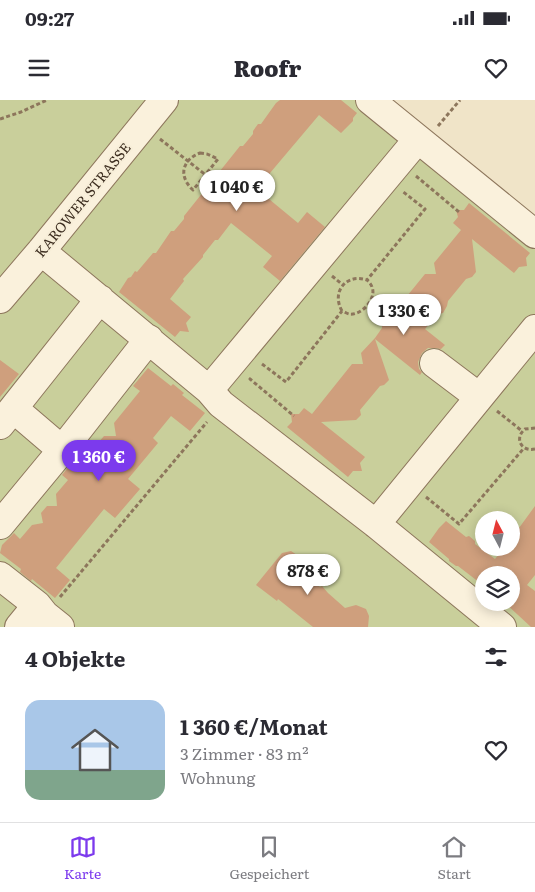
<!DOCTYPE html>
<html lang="de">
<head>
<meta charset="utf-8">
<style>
  :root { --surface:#fff; --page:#f2f2f3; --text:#2b2b33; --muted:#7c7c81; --line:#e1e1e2; --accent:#7c3aed }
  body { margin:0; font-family:Literata,serif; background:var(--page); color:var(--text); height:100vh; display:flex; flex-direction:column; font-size:19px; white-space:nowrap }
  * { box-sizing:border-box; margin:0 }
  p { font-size:16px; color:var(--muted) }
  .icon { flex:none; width:28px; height:28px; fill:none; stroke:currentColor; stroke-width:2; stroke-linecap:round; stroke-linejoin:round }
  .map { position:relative; height:527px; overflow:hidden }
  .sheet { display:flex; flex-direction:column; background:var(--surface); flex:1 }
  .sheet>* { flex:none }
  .needle { width:32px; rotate:353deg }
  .tools { position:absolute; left:475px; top:411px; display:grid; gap:10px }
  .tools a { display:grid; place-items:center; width:45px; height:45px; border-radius:50%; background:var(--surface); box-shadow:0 2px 12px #0003; font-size:25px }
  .price { position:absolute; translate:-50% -42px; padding:0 11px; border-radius:18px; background:#fff; color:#222; font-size:16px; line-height:32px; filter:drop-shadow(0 1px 2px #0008) }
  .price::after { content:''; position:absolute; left:50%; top:30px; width:15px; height:11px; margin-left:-8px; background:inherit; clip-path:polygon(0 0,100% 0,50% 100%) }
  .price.on { background:var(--accent); color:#fff }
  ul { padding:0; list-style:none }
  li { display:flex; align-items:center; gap:15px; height:125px; padding:0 25px }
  li span { display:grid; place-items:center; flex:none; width:140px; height:100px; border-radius:15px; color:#555 }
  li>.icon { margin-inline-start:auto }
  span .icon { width:60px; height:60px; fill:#fffc; stroke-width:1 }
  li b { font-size:21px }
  h2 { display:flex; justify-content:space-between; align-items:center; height:60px; padding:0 25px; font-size:21px }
  .status { display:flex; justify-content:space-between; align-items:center; height:35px; padding:0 25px; background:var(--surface); direction:ltr }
  .status svg { height:14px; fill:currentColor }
  header { display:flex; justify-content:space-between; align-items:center; height:65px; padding:0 25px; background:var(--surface); font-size:22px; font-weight:800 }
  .tab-bar { display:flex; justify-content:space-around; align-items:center; height:70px; border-top:1px solid var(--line); background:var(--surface); font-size:14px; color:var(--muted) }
  .tab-bar a { display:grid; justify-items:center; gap:2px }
  .tab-bar .on { color:var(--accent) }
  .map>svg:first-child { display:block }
  .green { fill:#c9cf9b; fill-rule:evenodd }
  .building { fill:#cf9f7d }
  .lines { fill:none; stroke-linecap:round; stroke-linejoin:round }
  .minor-casing { stroke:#8d765c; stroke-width:30 }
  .path { stroke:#8d765c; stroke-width:3; stroke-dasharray:4 2.5; stroke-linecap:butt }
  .minor { stroke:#faf1dc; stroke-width:28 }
  .labels { text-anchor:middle; stroke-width:4; stroke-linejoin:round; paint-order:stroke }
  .street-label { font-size:14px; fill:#3d2e20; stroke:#f7eed8 }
</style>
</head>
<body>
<div class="status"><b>09:27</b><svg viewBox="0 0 49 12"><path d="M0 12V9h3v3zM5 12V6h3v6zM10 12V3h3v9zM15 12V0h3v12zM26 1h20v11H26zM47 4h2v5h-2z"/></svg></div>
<header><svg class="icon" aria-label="menu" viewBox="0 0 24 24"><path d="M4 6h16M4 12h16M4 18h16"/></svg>Roofr<svg class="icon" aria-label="heart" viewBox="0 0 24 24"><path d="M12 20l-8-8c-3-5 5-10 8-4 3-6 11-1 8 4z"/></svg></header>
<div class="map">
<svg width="535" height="527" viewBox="0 0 535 527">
  <rect width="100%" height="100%" fill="#f0e4c8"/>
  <path class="green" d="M0,0H384L535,127V527H0ZM484,420H511V448H484ZM484,475H511V502H484Z"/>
  <path class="building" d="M280,0H341L357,13L353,18V21L341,33L319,15L270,73V75L258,90L298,123L307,112L325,127L280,181L263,167L272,156L231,123L218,140H215L203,155V157L183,179L184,181L170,199L191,217L186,223L189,232L180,231L175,237L119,192L128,178L131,177L135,171L137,172L153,153H156L171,131H174L184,119V116L208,86V83L213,76H216L240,46H243L253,34V31L258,24H261L276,3Z
    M469,103L530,153L526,158L527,166L519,167L514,173L472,139L476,172L472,177L466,179L448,201L447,206L443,213L438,214L425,229L445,245L441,249L435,248H428L422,253L418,262L419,269L422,272L420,275L375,239L389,280L384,285L380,286L360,310L361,315L356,320L321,322L365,357L360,363L362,371H353L348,377L287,327L292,322L291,314H299L304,308L312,314L352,264H363L361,253L375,238L382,228V224L388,218L390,217L425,174H436L434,163L461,130L453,123L458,117L456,110H464Z
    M0,260L19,274L0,297Z
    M148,268L171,286L173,284L184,293L182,295L205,313L190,331L171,316L153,338L158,343L128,379L140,389L115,418L104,409L56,468L70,480L55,498L32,479L31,481L20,472L21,469L0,453L2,445L14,433L20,439L32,425L43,423L41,413L47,406H57L56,394L68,380L62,375L86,345L92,350L104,336H116L114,323L140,291L133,286Z
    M535,406V475L527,485L535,491V527H531L504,502H511V475H484V486L458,466H456L449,461V459L429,442L439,428L446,421L466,437L469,436L475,441V444L495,459L504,448H511V439Z
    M291,451L300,457L303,463L302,472L320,487L322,486L328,493L345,508L356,505L366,509L369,516L368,527H313L278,499L277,501L256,485L282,453Z"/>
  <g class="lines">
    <defs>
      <path id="minor" d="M370,0L535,134
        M41,151L209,290L221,304L376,424L502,527
        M0,199L41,151L164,0
        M434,263L479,297
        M209,290L418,39
        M14,309L62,350
        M0,325L100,199
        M376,424L535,229
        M0,425L62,350L149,239
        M0,476L37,505L45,515L60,527
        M19,527L37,505"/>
    </defs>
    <use href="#minor" class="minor-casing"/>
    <path class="path" d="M0,19L21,12L47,0
      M438,26L460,0
      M160,39L207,76
      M200,53L207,54L218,59L193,90C178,76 182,60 200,53Z
      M416,76L459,112
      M332,176L343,185
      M342,211C331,192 346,173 367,180
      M262,264L286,282L342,211C343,211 348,214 349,214C361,216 377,199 372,187C371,184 369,182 367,180L425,109L402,91
      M251,278L250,279L294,316
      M497,311L522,331
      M535,328L525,329C514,338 521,352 535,349
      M426,397L459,424L524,348
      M60,497L207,322"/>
    <use href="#minor" class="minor"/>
  </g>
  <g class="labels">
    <g class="street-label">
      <text transform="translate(83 100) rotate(-51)" y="5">KAROWER STRASSE</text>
    </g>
  </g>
</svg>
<div class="tools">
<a><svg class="needle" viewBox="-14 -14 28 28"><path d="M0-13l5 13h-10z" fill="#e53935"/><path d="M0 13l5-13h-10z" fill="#7c7c81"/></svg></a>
<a><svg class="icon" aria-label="layers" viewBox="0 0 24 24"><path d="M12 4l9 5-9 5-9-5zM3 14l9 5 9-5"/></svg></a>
</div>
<b class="price" style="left:237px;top:112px">1 040 €</b>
<b class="price" style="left:404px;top:236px">1 330 €</b>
<b class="price on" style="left:99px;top:382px">1 360 €</b>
<b class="price" style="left:308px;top:496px">878 €</b>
</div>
<section class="sheet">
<h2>4 Objekte<svg class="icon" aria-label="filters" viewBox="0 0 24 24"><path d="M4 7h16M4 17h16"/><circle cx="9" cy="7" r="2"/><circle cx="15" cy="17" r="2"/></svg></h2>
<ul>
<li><span style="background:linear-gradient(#a9c7e8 70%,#7fa58c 0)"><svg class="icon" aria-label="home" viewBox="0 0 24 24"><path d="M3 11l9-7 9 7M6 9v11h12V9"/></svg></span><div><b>1 360 €/Monat</b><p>3 Zimmer · 83 m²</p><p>Wohnung</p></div><svg class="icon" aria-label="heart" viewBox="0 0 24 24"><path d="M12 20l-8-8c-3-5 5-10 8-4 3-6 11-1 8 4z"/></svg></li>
</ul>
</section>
<nav class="tab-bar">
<a class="on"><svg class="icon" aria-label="map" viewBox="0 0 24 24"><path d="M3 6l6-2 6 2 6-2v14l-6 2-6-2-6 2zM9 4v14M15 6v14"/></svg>Karte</a>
<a><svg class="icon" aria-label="saved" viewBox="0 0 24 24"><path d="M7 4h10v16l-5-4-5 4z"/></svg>Gespeichert</a>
<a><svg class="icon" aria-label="home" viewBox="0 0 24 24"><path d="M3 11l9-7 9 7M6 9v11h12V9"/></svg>Start</a>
</nav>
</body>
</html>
